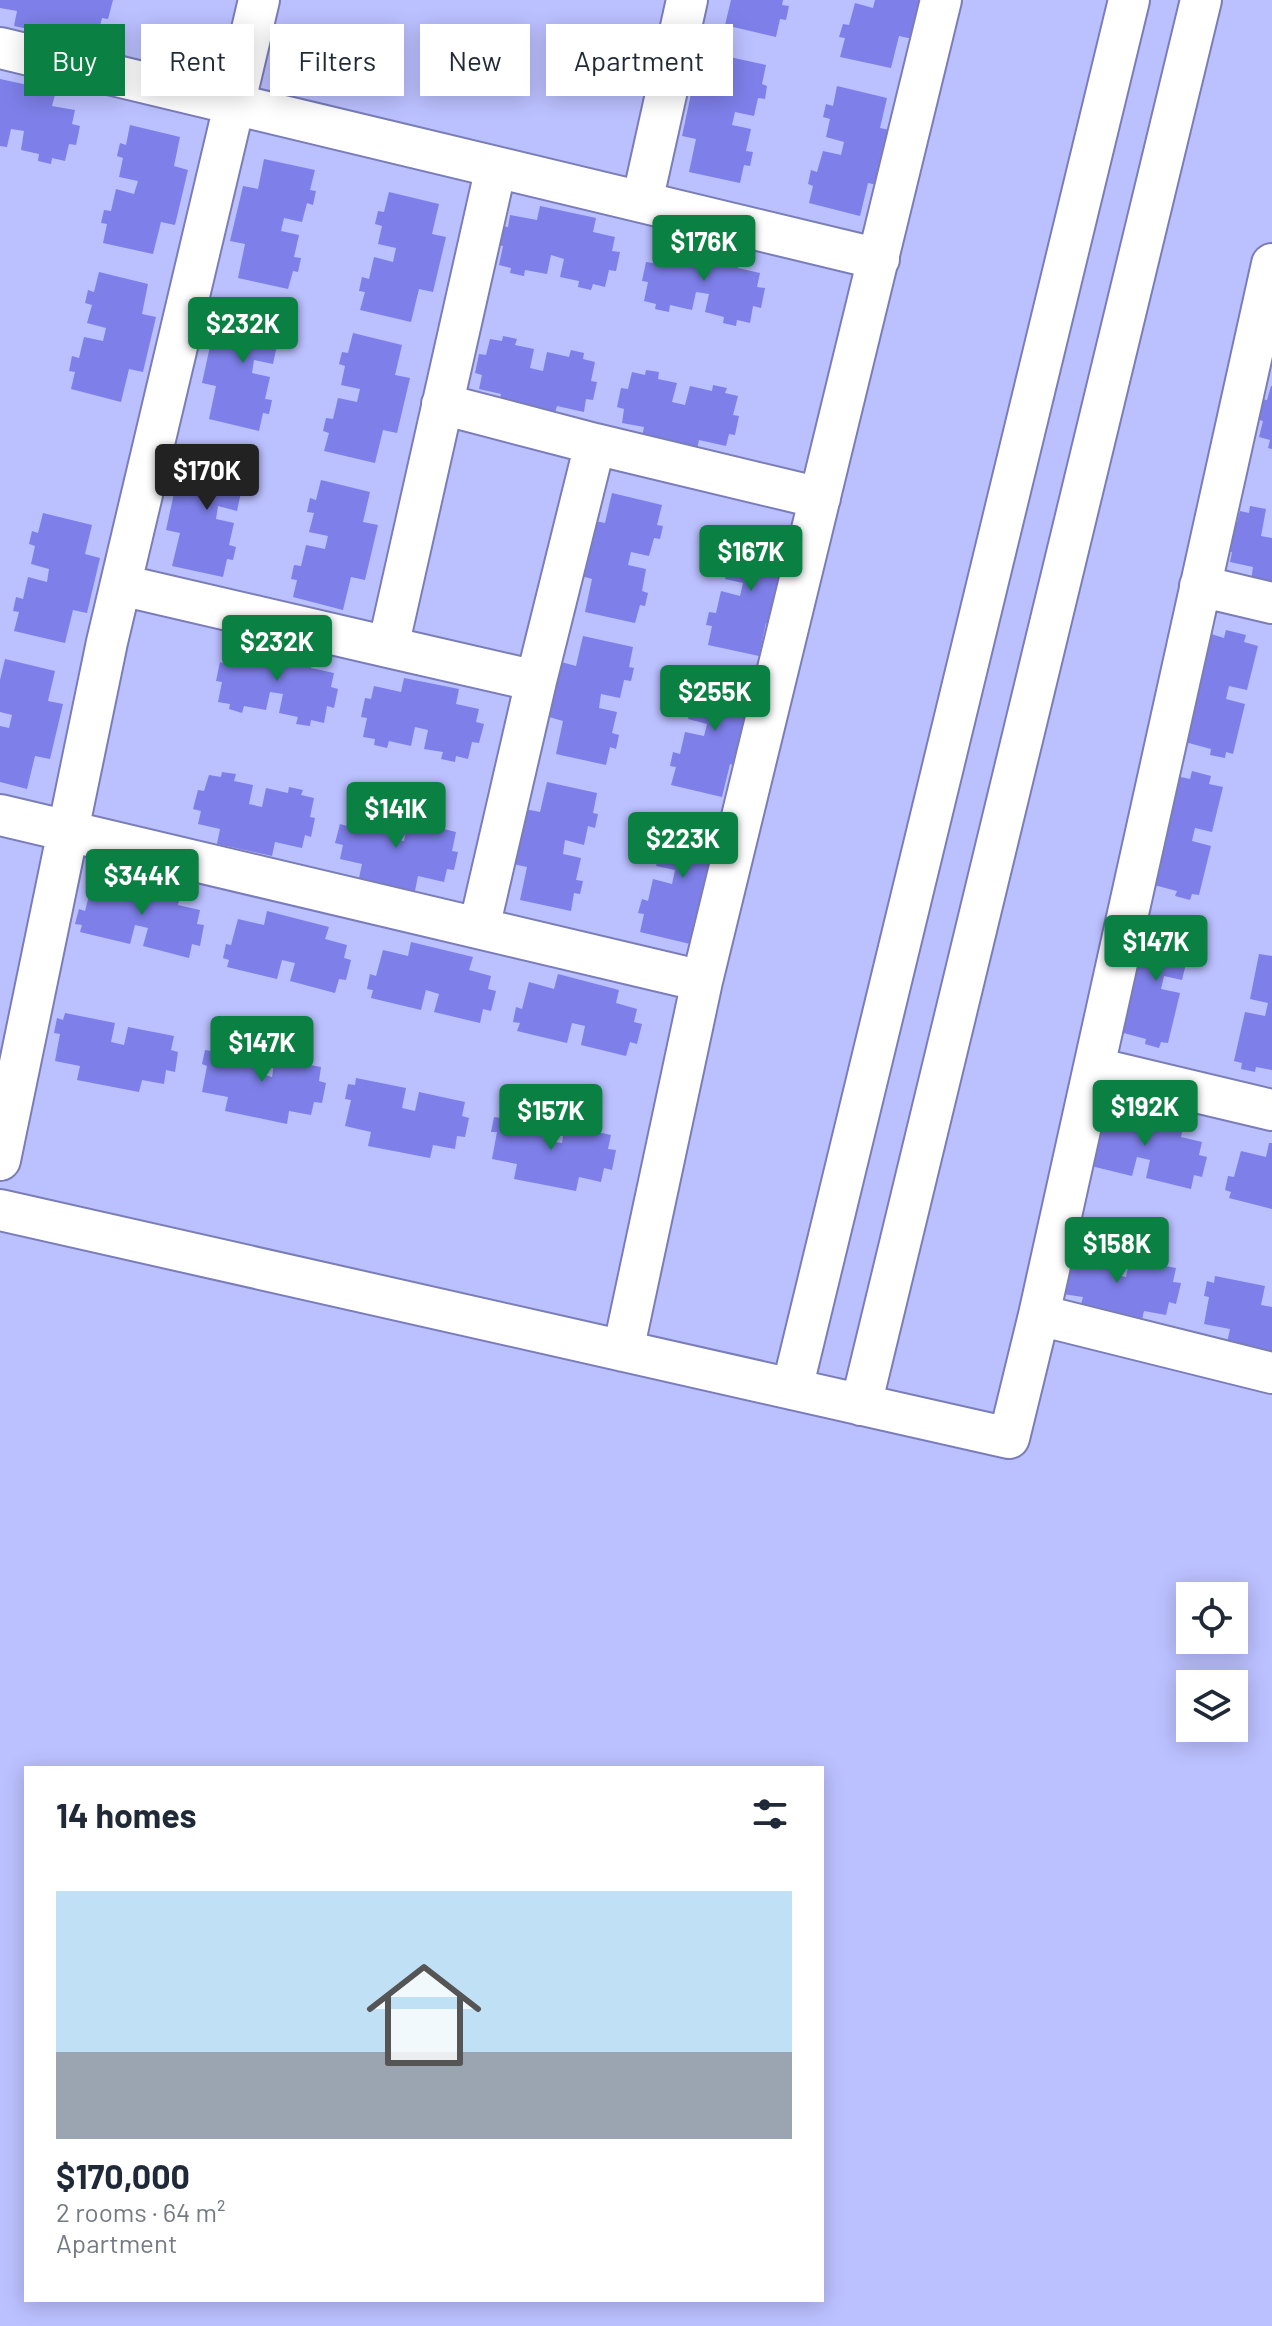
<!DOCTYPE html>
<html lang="en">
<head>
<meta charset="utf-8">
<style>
  :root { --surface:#fff; --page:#f2f2f3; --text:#1f2937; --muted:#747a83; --accent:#0b8043 }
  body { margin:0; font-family:Barlow,sans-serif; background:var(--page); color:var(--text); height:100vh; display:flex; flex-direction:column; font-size:30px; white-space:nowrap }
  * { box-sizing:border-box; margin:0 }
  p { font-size:26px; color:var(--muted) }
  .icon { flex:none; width:44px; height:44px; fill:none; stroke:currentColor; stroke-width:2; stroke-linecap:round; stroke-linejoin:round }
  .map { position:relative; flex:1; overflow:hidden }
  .details { position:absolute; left:24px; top:1766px; width:800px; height:536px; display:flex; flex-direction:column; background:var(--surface); border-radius:0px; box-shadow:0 4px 20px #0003 }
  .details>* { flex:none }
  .banner { position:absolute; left:24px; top:24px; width:800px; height:72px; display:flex; gap:16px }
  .buttons { position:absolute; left:1176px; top:1582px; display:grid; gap:16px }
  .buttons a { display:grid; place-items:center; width:72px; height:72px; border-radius:0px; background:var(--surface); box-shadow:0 4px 20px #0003; font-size:40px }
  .price { position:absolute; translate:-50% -68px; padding:0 18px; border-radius:8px; background:var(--accent); color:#fff; font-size:26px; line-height:52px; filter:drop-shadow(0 2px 4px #0008) }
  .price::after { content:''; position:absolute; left:50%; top:48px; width:24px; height:18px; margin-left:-12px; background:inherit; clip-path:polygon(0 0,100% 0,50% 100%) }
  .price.active { background:#222; color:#fff }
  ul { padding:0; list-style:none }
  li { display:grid; align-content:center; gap:16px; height:424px; padding:0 32px }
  li span { display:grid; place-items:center; height:248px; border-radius:0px; color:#555 }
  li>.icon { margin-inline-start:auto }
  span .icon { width:144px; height:144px; fill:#fffc; stroke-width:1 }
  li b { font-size:34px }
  h2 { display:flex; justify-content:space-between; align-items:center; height:96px; padding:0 32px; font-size:34px }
  .pill { padding:0 28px; border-radius:0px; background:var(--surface); box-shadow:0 4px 20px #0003; font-size:28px; line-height:72px }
  .pill.active { background:var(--accent); color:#fff }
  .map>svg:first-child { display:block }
  .building { fill:#7e7fe9 }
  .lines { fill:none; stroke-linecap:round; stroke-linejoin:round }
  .street-casing { stroke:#7a7db8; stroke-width:44 }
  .street { stroke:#fff; stroke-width:40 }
</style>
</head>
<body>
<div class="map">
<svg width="1272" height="2326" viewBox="0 0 1272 2326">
  <rect width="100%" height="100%" fill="#bbc0ff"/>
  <path class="building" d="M0,0H113L108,19L102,18L99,30L72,24L69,38L14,26L17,11L0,8Z
    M731,0H783L782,5L789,6L786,20L780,19L776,37L725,25Z
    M875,0H923L913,39L899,36L891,68L840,57L845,38L839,37L843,24L849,25L855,3L873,8Z
    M716,54L766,65L762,84L767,86L765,99L758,98L754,116L735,112L732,125L751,129L746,151L753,152L750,166L744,165L740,183L689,172L696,139L682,136L694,80L709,84Z
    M0,79L56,91L52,106L75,110L72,124L80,126L76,145L69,144L65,161L52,158L51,164L38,161L39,154L21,150L24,131L11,129L7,147L0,146Z
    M837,86L887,98L880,128L895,131L882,186L868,183L860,216L809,203L813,186L808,184L811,170L817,172L823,151L841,155L844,142L826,137L830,119L823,117L826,104L833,106Z
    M130,125L180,137L174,166L188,170L175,225L161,222L153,254L103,243L107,224L101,223L104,210L111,211L116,189L134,194L138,181L119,177L123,158L117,156L120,143L126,145Z
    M264,159L315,170L310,190L316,191L313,205L307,203L302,222L284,218L281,231L299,235L294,257L301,258L298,272L293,271L288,289L238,278L245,244L230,241L243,186L258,189Z
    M389,192L439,204L432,234L446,237L433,292L419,289L411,322L360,310L365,292L359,291L362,277L369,279L374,257L393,262L396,248L378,244L382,226L375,224L378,211L384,212Z
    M540,206L596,218L593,232L615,237L612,251L620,252L616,271L609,270L605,287L593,284L591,290L578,287L579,281L560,277L564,259L551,255L547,274L525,270L524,276L510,273L511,268L499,265L503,246L497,245L501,226L508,227L510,215L537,220Z
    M685,242L741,254L738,268L760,273L757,287L765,288L761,308L753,306L750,323L737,320L736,326L723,323L724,317L705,312L709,294L696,292L692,310L670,305L669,312L655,309L656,304L644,301L648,282L642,281L646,262L653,263L655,251L682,256Z
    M99,272L148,284L142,314L156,317L143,372L129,369L121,402L71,389L75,372L69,371L72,356L79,358L84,337L103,341L106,328L87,323L92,305L85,303L88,290L94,292Z
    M236,302L286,313L281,333L287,334L284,347L277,345L273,364L254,360L252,373L270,377L265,399L272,400L269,414L263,413L259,431L209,419L216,386L202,383L214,328L229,331Z
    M353,333L402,345L395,375L410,378L397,433L383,430L375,463L324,451L329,433L323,431L326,418L333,419L338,398L357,402L360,389L341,385L345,366L339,364L342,352L348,353Z
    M503,336L517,339L515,345L534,349L530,368L543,371L547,352L569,357L571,350L584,353L583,359L595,362L591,381L597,382L593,400L586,399L584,412L557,406L553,420L498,408L501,394L479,389L482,375L475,373L479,354L486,355L490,339L502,341Z
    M646,370L659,372L658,379L677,383L672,402L685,405L690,386L712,391L713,385L727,388L725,393L738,396L733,415L739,416L735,435L729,434L726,446L699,440L696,454L641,442L644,427L622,423L624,409L617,407L621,388L628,389L632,372L645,375Z
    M1271,386H1272V449L1268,448L1270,440L1259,437L1263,421L1256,419L1260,399L1267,400Z
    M200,448L250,459L245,479L251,480L248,493L241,492L237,511L218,506L216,519L234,523L229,545L236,547L233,560L227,559L223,577L172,566L180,533L166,530L178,475L193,478Z
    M321,480L370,492L363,522L378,525L365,580L351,577L343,610L293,597L297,580L291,579L294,565L301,566L306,545L325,549L328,536L309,532L314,513L307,512L310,498L316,500Z
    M612,493L662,505L657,525L663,526L660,539L654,538L649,556L631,552L628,565L646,569L642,591L648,593L645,606L640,605L635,623L585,612L592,579L578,575L590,520L605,523Z
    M1250,506L1266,509L1261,536L1272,538V585L1251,581L1253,567L1230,562L1232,552L1223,550L1229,521L1237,523L1240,511L1249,513Z
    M43,513L92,525L85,554L100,558L87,613L73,610L65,643L14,631L19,612L13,611L16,597L23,599L28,577L47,582L49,569L31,564L35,546L29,544L32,531L38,533Z
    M736,527L786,539L779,568L793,572L780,627L766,623L759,656L708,645L712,626L706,625L709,612L716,613L721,591L740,596L743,583L725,579L729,560L722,558L726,545L731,546Z
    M1226,630L1246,635L1244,642L1258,646L1247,690L1229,686L1226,699L1245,704L1233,754L1226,752L1225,758L1210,755L1211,749L1185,742L1211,634L1224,638Z
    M583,636L633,647L629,667L634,668L631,681L624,680L620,698L601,694L599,708L617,712L612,733L619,735L616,749L610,747L606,765L556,754L563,721L549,717L561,662L576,666Z
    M259,642L314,653L311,668L334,673L331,687L338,689L334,708L327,706L324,723L311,720L310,726L296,724L298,717L279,713L283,694L270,692L266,710L244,706L242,713L229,709L230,704L218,702L222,682L216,681L220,662L226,664L229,651L256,656Z
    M5,659L55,671L48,701L63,704L50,759L35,756L27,789L0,782V726L9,728L12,715L0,712V680Z
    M700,667L750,679L742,709L757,713L744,768L730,764L722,797L671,785L676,767L670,766L673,752L680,754L685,732L704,736L707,724L688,719L693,700L686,699L689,686L695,687Z
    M404,678L459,689L456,704L479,709L476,722L484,724L479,743L472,742L468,759L456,756L455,762L441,759L443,752L424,749L428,730L415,727L411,746L389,741L387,748L374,745L375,739L363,737L367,718L361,717L365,698L371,699L374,686L401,692Z
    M1192,771L1211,776L1209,784L1223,787L1212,832L1195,828L1192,841L1211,846L1199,895L1192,894L1190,900L1175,896L1177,891L1150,884L1176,776L1190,779Z
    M222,772L236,774L234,781L253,785L249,804L262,807L266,788L288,793L289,787L303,790L301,795L314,798L310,817L315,818L311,837L305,835L302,848L275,842L272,856L217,844L220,829L198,824L201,811L193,809L198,790L204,791L209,775L221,777Z
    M547,782L597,793L593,813L598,814L595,828L588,826L584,845L565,840L563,854L581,858L576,880L583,881L580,894L574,893L571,911L520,900L527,867L513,864L525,809L540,812Z
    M365,806L378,809L377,815L395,820L391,838L404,841L408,822L430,827L432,820L445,823L444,829L456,832L452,851L458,852L454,870L447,869L444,882L418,876L415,891L359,878L362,864L340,859L343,845L335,843L340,824L347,826L350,809L363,812Z
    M668,815L718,826L710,856L726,859L713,914L698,911L690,944L640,932L644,914L638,913L642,899L648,901L653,879L672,884L675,870L656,866L661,848L654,846L657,832L663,834Z
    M120,876L181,892L178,905L200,910L197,924L204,925L200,946L192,944L189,958L143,946L148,928L135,925L130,944L80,932L82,925L75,924L79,909L85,911L92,884L117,891Z
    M267,911L329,927L325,939L347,945L344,958L351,960L346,980L339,979L335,993L290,981L295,963L282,960L277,979L227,967L229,960L223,958L226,944L231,945L238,919L264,925Z
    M1161,919L1181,924L1179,932L1193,935L1182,980L1164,976L1161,989L1180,993L1168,1043L1161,1042L1159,1048L1145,1044L1146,1039L1120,1032L1146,924L1159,927Z
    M411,942L473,957L469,970L491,976L488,989L496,991L491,1011L483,1009L480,1023L434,1012L439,994L426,990L421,1010L371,998L373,990L367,989L370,974L376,976L383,950L408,956Z
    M1259,954L1272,956V1070L1256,1067L1255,1072L1241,1069L1242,1063L1234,1061L1245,1012L1265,1016L1268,1003L1250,999Z
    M558,974L619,990L616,1003L637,1009L634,1022L642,1024L637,1044L630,1042L626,1056L581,1045L585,1026L572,1023L567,1043L517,1031L520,1023L513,1022L516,1007L522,1009L529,982L554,989Z
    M65,1013L115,1023L111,1042L124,1045L128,1027L174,1036L171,1050L178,1052L175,1072L166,1070L164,1084L142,1080L139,1092L77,1080L80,1066L55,1061L60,1034L54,1033L57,1018L63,1020Z
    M213,1044L263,1054L259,1073L272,1077L275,1058L321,1067L319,1081L326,1083L322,1103L314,1102L311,1115L289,1111L287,1124L225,1111L228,1097L202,1092L207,1066L202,1064L205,1050L211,1051Z
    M356,1078L406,1088L402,1108L415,1111L419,1092L465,1102L462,1116L469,1118L465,1137L457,1136L455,1149L433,1145L430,1158L368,1146L371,1132L345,1126L351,1100L345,1099L348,1084L355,1085Z
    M1123,1108L1184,1123L1181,1137L1202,1142L1199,1155L1207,1157L1202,1177L1194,1175L1191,1189L1146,1178L1150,1160L1137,1157L1132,1176L1083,1164L1094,1116L1119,1122Z
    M502,1111L552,1121L549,1141L562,1143L565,1125L611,1135L608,1149L616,1150L612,1170L604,1168L601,1182L579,1177L576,1191L514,1179L517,1164L492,1159L497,1132H491L494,1117L501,1118Z
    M1269,1143H1272V1209L1229,1198L1231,1192L1225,1190L1228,1176L1234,1177L1241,1151L1266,1157Z
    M1067,1244L1118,1255L1113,1274L1126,1277L1130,1259L1176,1268L1173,1282L1181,1283L1176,1304L1169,1302L1166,1315L1144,1311L1141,1324L1079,1312L1083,1297L1056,1293Z
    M1215,1276L1265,1286L1261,1305L1272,1307V1352L1227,1343L1230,1329L1204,1324L1209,1297L1204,1296L1207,1281L1214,1283Z"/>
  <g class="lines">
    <defs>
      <path id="street" d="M0,48L879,259
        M496,167L388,647L536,681L595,444L820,498
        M642,202L687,0
        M1272,264L1039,1315L1272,1373
        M442,404L595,444
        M121,585L388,647
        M1200,586L1272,603
        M0,815L702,981
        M479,928L536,681
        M1095,1068L1272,1110
        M0,1160L107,642L259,0
        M0,1210L1009,1438L1039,1315
        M623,1351L702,981L941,0
        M792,1389L1129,0
        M861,1405L1201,0"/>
    </defs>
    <use href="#street" class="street-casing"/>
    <use href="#street" class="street"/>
  </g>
</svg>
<div class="buttons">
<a><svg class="icon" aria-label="locate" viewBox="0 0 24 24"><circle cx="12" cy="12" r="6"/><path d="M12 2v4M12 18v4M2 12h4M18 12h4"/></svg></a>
<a><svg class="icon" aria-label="layers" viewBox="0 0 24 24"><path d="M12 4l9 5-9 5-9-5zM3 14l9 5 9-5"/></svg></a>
</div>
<b class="price" style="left:704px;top:283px">$176K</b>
<b class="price" style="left:243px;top:365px">$232K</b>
<b class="price active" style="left:207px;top:512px">$170K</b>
<b class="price" style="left:751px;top:593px">$167K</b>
<b class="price" style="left:277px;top:683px">$232K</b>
<b class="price" style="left:715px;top:733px">$255K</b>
<b class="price" style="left:396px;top:850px">$141K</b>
<b class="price" style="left:683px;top:880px">$223K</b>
<b class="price" style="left:142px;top:917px">$344K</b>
<b class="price" style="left:1156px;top:983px">$147K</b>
<b class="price" style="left:262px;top:1084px">$147K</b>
<b class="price" style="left:1145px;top:1148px">$192K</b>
<b class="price" style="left:551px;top:1152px">$157K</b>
<b class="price" style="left:1117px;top:1285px">$158K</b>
<div class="banner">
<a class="pill active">Buy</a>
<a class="pill">Rent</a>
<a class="pill">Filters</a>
<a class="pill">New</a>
<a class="pill">Apartment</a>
</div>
<section class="details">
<h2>14 homes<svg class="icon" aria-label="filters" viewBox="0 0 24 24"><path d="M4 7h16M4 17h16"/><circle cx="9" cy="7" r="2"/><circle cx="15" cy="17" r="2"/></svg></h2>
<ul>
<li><span style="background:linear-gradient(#bfe0f5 65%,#9aa5b1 0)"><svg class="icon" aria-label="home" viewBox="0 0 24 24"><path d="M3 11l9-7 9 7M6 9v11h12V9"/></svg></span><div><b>$170,000</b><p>2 rooms · 64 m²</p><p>Apartment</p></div></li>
</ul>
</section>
</div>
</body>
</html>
